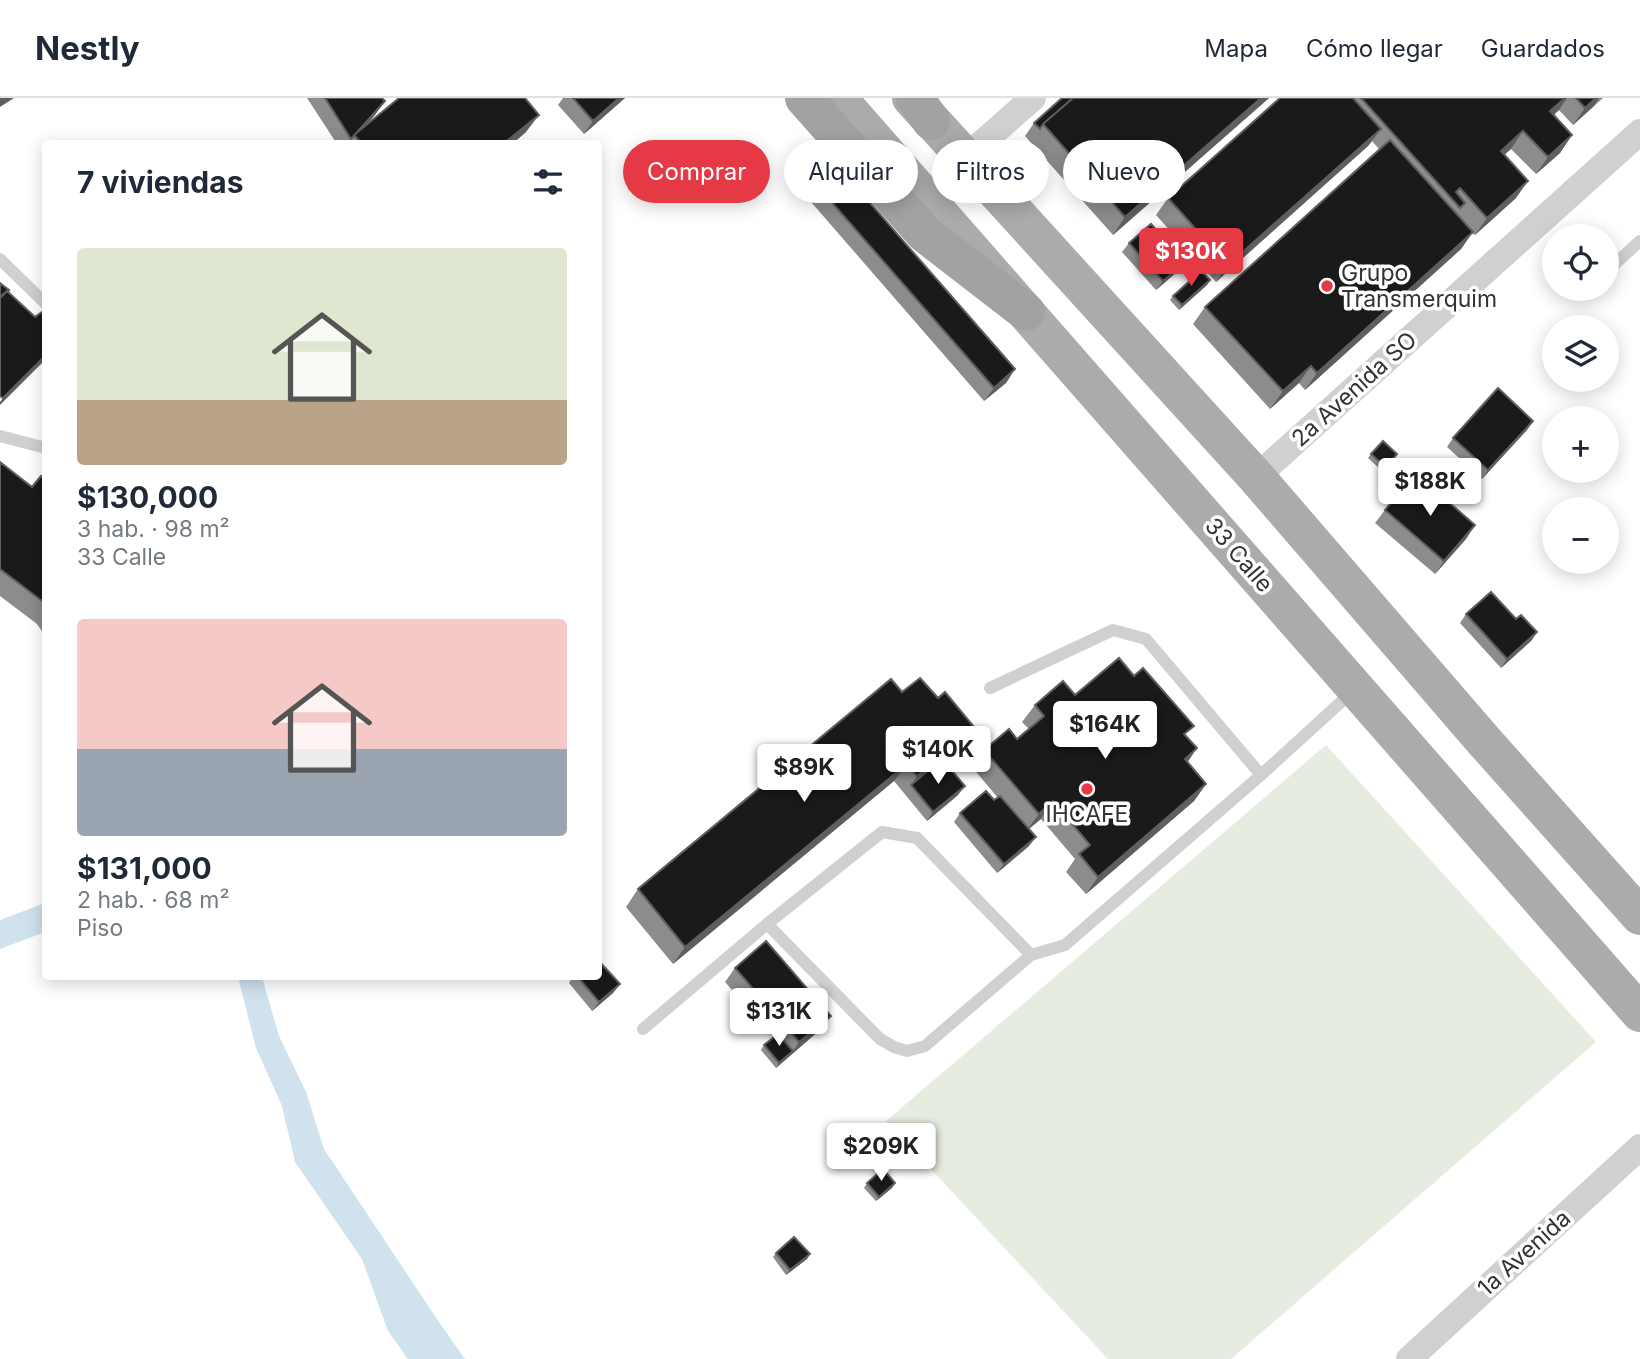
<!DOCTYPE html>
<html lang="es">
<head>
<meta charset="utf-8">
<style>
  :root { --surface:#fff; --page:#f6f6f7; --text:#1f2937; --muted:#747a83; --line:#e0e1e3; --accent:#e63946 }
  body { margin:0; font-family:Inter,sans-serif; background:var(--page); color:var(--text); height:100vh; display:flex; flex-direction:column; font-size:26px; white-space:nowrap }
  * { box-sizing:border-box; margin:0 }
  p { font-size:23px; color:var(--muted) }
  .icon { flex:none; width:38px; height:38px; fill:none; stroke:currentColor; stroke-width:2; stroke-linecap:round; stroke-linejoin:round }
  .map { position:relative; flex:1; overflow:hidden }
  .drawer { position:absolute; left:42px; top:42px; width:560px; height:840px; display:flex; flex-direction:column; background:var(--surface); border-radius:7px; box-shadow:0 4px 18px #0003 }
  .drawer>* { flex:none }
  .top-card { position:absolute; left:623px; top:42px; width:665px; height:63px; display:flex; gap:14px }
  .tools { position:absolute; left:1542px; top:126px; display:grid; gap:14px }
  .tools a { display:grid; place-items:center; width:77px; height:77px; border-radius:50%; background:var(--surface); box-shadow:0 4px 18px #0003; font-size:35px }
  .price { position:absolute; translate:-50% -60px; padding:0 16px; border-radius:7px; background:#fff; color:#222; font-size:23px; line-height:46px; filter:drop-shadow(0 2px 4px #0008) }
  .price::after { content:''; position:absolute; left:50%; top:42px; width:21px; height:16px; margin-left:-10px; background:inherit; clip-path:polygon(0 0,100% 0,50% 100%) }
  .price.selected { background:var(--accent); color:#fff }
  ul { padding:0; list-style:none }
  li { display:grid; align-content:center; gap:14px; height:371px; padding:0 35px }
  li span { display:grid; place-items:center; height:217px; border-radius:7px; color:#555 }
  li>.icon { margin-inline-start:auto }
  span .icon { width:126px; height:126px; fill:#fffc; stroke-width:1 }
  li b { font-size:30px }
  h2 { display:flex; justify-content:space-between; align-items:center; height:84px; padding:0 35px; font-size:30px }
  .chip { padding:0 24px; border-radius:32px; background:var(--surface); box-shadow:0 4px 18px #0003; font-size:24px; line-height:63px }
  .chip.selected { background:var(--accent); color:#fff }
  header { display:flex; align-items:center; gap:42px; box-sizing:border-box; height:98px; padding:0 35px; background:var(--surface); border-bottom:2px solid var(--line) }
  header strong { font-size:33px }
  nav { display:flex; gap:38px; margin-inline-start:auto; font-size:24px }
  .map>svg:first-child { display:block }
  .green { fill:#e6ecdf }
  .water { fill:#cfe2ee }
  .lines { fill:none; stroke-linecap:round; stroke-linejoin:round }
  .service { stroke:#d0d0d0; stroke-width:12 }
  .minor { stroke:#d0d0d0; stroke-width:26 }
  .primary { stroke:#ababab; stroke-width:38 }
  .trunk { stroke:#a2a2a2; stroke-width:38 }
  .wall { fill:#8c8c8c }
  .shaded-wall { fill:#5f5f5f }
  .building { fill:#1a1a1a; stroke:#5f5f5f; stroke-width:2 }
  .poi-dot { fill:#e63946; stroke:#fff; stroke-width:2.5 }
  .labels { text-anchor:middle; stroke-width:7; stroke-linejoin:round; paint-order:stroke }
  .poi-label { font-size:23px; fill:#333; stroke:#fff; text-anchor:start }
  .street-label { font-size:23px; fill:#333; stroke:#fff }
</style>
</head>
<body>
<header>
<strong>Nestly</strong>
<nav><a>Mapa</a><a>Cómo llegar</a><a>Guardados</a></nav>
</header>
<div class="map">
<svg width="1640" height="1261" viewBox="0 0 1640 1261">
  <rect width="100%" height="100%" fill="#fff"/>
  <path class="green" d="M1326,647L1596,944L1231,1261H1108L886,1023Z"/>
  <path class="water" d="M45,805V834L0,851V822Z
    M238,879H262L279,938L306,994L324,1051L441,1227L465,1261H408L388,1233L362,1161L295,1064L282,1008L256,950Z"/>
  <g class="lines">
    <path class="service" d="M0,161L46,206
      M1606,174L1640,143
      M0,338L46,350
      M990,590L1113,532L1146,541L1261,677
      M767,826L880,941L894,949L907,953L925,948L1031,857
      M643,931L767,826L882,734L917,740L1031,857L1065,847L1261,677L1353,593"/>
    <path class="minor" d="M965,60L1033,0
      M1256,379L1640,34
      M1409,1261L1640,1049"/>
    <path class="primary" d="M838,0L1640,915
      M911,0L1256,379L1484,643L1640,818"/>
    <path class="trunk" d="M804,0L925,136L1026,214
      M915,0L931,23"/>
  </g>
  <path class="wall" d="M307,0H382L385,3L367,27L526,34L512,46H337Z
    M563,0H625L584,36L558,7Z
    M1062,0H1269L1113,137L1025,38L1034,25Z
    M1280,0H1603L1573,27L1559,12L1554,17L1572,37L1560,55L1536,76L1511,51L1504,57L1516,100L1475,137L1472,135L1461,151L1305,292L1299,285L1270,311L1193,226L1205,209L1379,51L1372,43L1368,48L1216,184L1156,117L1168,100Z
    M794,61L1015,271L1006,285L984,303L785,74Z
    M1129,145L1185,164L1178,173L1156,192L1122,154Z
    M1210,182L1207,187L1179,212L1170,202L1173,198Z
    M1527,332L1482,381L1447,349L1453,340Z
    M1371,356L1394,360L1382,373L1368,360Z
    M0,364L32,389L46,382V539L37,526L0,498Z
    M1385,412L1475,427L1466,441L1435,476L1375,425Z
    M1466,516L1516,521L1537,534L1531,543L1501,570L1460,525Z
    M902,594L938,600L975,630L963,648L944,663L958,697L927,723L894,683L673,866L626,809L638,791Z
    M1075,597L1186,638L1197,650L1187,664L1206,686L1194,703L1086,796L1066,774L1075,761L1041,721L1029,731V748L997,775L954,724L960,715L994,702L998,700L972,669L984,652L1017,641L1029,631L1022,624L1035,607Z
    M735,870L831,918L821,931L776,970L761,952L764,947L774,939L725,884Z
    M573,878H598L620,886L613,895L592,913L569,885Z
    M867,1085H895L892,1090L876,1103L864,1090Z
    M776,1155L810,1156L807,1161L786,1177L773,1159Z"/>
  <path class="shaded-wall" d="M0,0H14L0,9Z
    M619,0H625L584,36L593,23Z
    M1261,0H1269L1113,137L1125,119Z
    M1565,0H1567L1559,12L1538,30L1550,13Z
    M1596,0H1599L1594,8L1573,27L1585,10Z
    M385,3L375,17L356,38L355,37Z
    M539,17L526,34L512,46H503Z
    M1381,31L1368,48L1216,184L1228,167Z
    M1523,33L1511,51L1489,70L1501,53Z
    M1572,37L1560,55L1536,76L1548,59Z
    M1528,83L1516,100L1475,137L1487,120Z
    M1473,134L1461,151L1305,292L1317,275Z
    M1185,164L1178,173L1156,192L1163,183Z
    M1210,182L1207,187L1179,212L1182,207Z
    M46,257V261L0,307V304L3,300Z
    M1311,268L1299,285L1270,311L1283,293Z
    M1015,271L1006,285L984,303L994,290Z
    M1533,323L1527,332L1482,381L1488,372Z
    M1475,427L1466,441L1435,476L1444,463Z
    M1537,534L1531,543L1501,570L1507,561Z
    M975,630L963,648L913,689L911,687L917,678Z
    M1197,650L1185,668V661Z
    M907,666L894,683L673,866L685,849Z
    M1206,686L1194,703L1086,796L1098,779Z
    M965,688L958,697L927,723L933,714Z
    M1053,703L1041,721L1026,733L1039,716Z
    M1036,739L1029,748L997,775L1004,766Z
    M620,886L613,895L592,913L599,904Z
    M831,918L821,931L776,970L779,965L793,953L799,944Z
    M895,1085L892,1090L876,1103L879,1099Z
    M810,1156L807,1161L786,1177L790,1172Z"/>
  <path class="building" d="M325,0H382L385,3L351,41Z
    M399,0H525L539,17L503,46H362L354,37Z
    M573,0H619L593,23Z
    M1062,0H1073L1043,26L1040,31L1034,25Z
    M1073,0H1261L1125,119L1043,26Z
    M1280,0H1353L1381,31L1228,167L1168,100Z
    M1361,0H1565L1550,13L1572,37L1548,59L1523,33L1501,53L1528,83L1487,120L1460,90L1456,94L1465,105L1460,110Z
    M1576,0H1596L1585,10Z
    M1390,42L1473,134L1317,275L1311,268L1283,293L1205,209Z
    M816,43L1015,271L994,290L794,61Z
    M1151,126L1185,164L1163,183L1129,145Z
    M1201,173L1210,182L1182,207L1173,198Z
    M0,185L9,192L8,194L7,193L0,200Z
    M7,193L35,219L46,211V257L3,300L0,298V199Z
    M1498,290L1533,323L1488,372L1453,340Z
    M1383,343L1397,356L1386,369L1371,356Z
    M0,364L32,389L41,378L46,382V506L0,471Z
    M1416,376L1475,427L1444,463L1385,412Z
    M1491,494L1516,521L1521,517L1537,534L1507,561L1466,516Z
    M1119,560L1134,578L1143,570L1194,628L1184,636L1197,650L1185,661L1206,686L1098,779L1079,756L1090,747L1053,703L1039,716L984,652L1009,631L1017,641L1044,618L1035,607L1063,583L1075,597Z
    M920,580L938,600L945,594L975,630L917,678L907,666L685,849L638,791L891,581L902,594Z
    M942,661L965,688L933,714L911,687Z
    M986,693L994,702L1000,698L1036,739L1004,766L960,715Z
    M766,843L831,918L799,944L735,870Z
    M598,862L620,886L599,904L577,878H598Z
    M778,936L793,953L779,965L764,947Z
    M883,1071L895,1085L879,1099L867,1085Z
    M794,1139L810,1156L790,1172L776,1155Z"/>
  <g class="poi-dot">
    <circle cx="1327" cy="188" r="7"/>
    <circle cx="1087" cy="691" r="7"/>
  </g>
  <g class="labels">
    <g class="poi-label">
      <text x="1341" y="183">Grupo<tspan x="1341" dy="26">Transmerquim</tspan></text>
      <text x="1087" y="724" text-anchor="middle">IHCAFE</text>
    </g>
    <g class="street-label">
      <text transform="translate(1354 291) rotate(-42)" y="8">2a Avenida SO</text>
      <text transform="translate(1239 457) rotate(49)" y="8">33 Calle</text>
      <text transform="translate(1524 1155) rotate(-42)" y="8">1a Avenida</text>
    </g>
  </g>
</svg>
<div class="tools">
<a><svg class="icon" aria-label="locate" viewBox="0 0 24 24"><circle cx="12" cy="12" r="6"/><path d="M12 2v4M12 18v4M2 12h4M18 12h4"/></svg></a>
<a><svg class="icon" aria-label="layers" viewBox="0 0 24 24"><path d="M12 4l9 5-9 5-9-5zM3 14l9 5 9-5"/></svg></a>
<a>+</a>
<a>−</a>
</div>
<b class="price selected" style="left:1191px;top:190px">$130K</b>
<b class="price" style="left:1430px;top:420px">$188K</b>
<b class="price" style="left:1105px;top:663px">$164K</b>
<b class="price" style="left:938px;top:688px">$140K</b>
<b class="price" style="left:804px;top:706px">$89K</b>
<b class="price" style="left:779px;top:950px">$131K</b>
<b class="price" style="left:881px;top:1085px">$209K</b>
<div class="top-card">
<a class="chip selected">Comprar</a>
<a class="chip">Alquilar</a>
<a class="chip">Filtros</a>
<a class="chip">Nuevo</a>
</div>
<section class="drawer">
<h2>7 viviendas<svg class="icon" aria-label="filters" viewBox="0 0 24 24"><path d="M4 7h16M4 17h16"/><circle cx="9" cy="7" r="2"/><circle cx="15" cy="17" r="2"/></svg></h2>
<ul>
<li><span style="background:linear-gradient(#dfe7d0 70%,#b9a48a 0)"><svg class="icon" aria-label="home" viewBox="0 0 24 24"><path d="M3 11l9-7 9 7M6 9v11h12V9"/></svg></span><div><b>$130,000</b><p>3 hab. · 98 m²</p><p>33 Calle</p></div></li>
<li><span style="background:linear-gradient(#f6c9c9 60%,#9aa5b1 0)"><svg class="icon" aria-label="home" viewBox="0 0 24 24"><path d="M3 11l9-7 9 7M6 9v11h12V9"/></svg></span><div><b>$131,000</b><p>2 hab. · 68 m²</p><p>Piso</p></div></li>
</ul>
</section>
</div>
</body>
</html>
